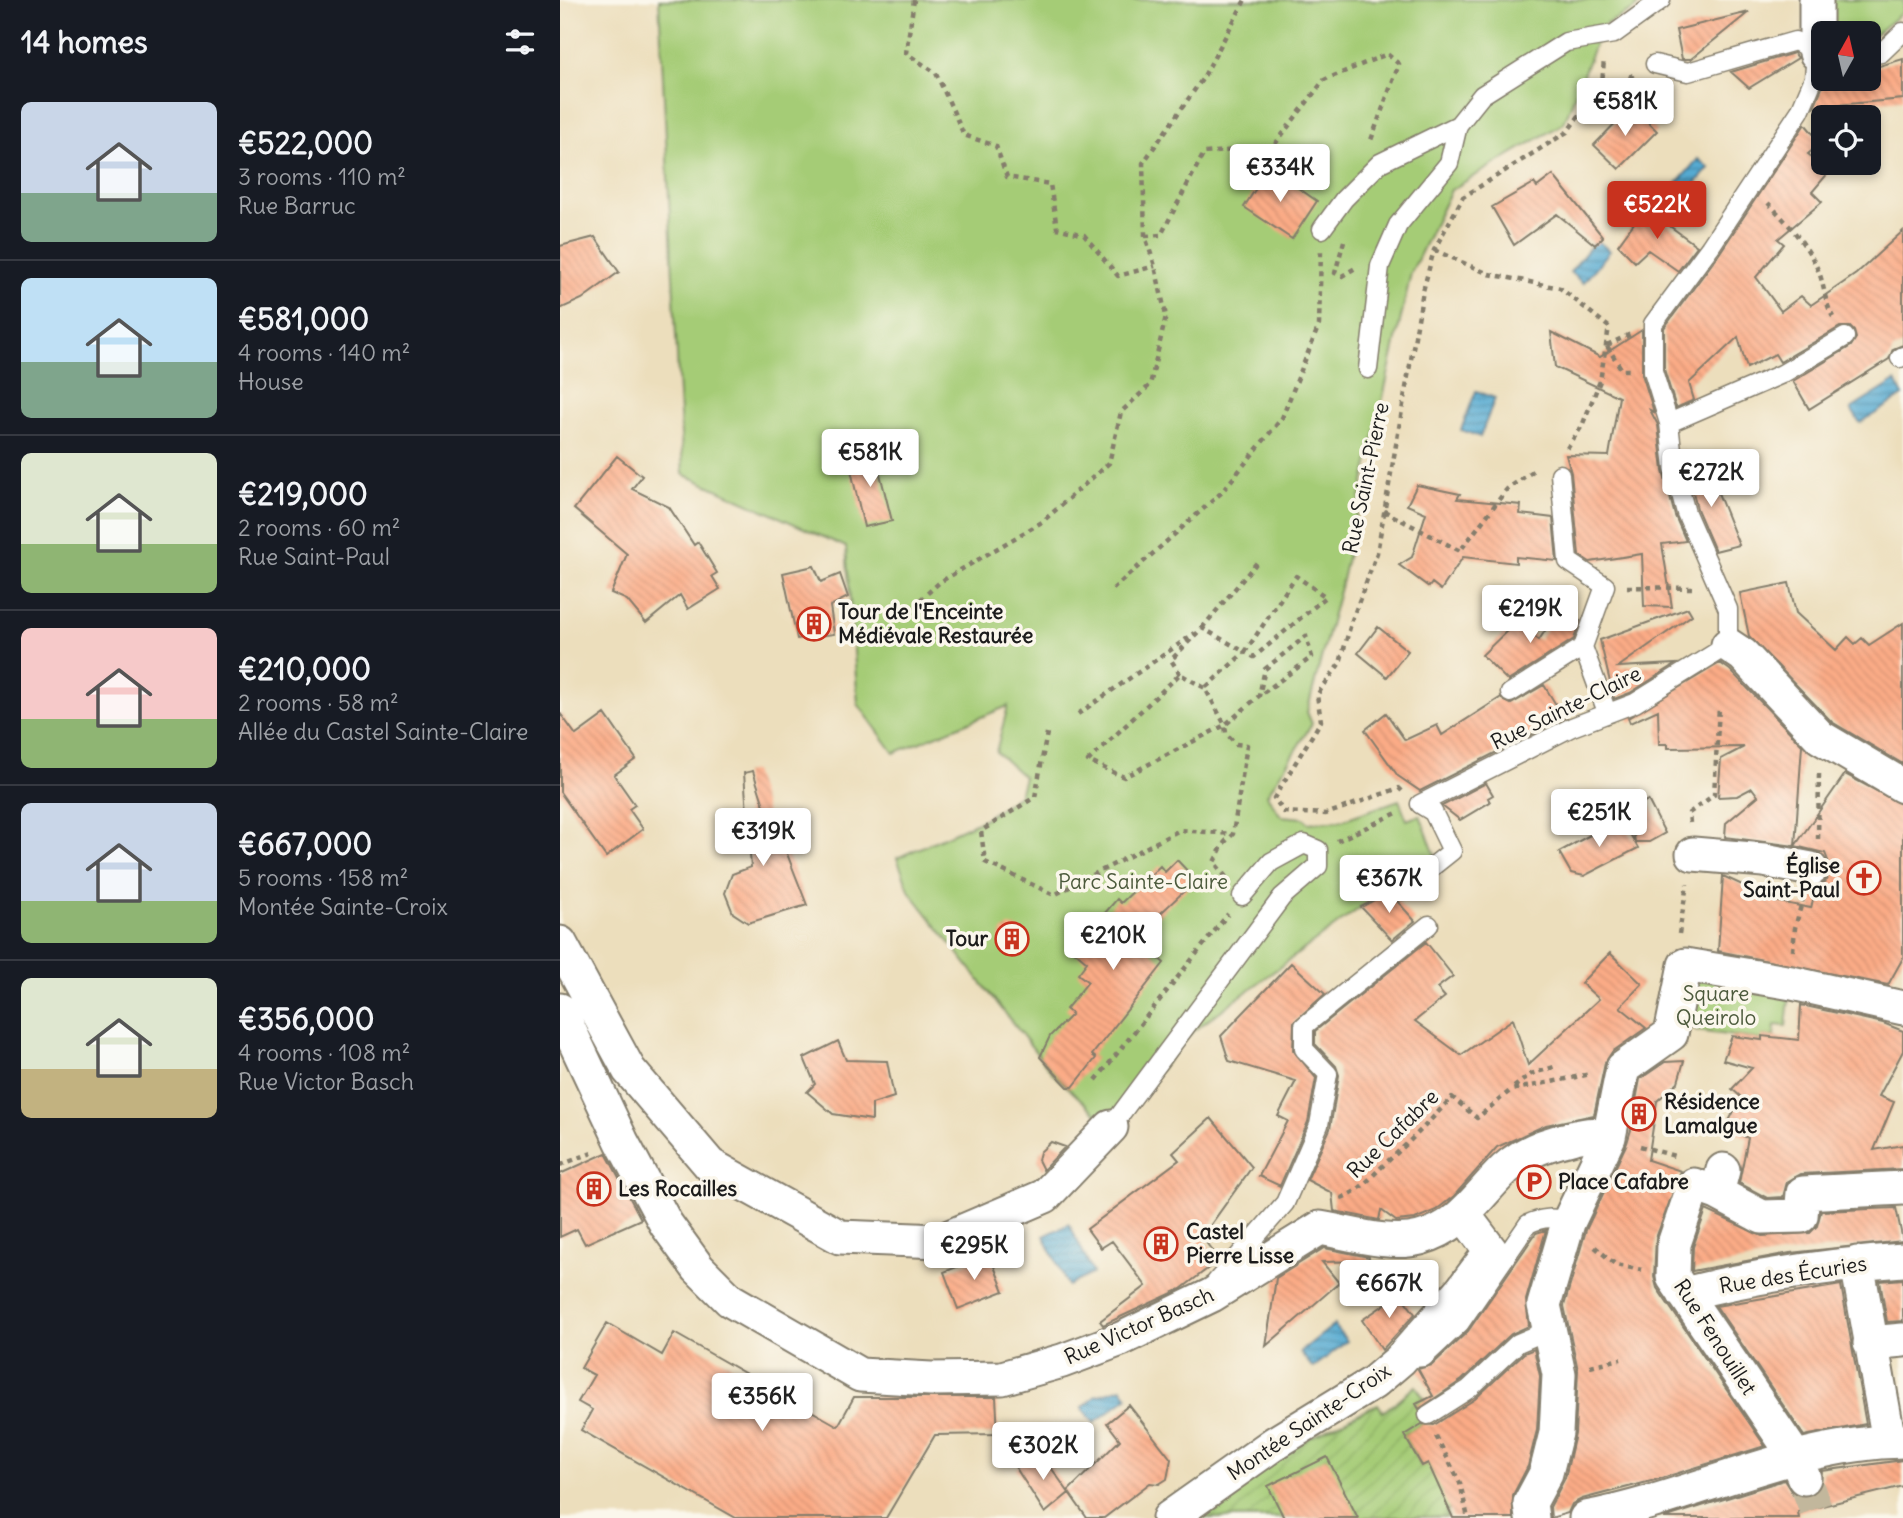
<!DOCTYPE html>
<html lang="en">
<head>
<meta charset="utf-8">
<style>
  :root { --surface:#171b24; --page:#20242c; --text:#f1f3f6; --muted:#9ea1a6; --line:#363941; --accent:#c8321e }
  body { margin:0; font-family:Delius,sans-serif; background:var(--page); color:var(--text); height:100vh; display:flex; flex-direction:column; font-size:26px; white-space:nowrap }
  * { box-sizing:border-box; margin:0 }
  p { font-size:23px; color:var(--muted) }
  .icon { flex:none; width:38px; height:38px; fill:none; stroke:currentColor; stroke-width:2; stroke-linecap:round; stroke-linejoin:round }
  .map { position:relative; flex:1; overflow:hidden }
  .details { display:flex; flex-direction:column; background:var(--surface); width:560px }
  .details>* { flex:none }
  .needle { width:46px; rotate:8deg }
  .buttons { position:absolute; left:1251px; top:21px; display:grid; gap:14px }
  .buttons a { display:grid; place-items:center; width:70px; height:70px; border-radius:10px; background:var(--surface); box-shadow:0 4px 10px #0003; font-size:35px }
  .price { position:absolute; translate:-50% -60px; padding:0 16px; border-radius:7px; background:#fff; color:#222; font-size:23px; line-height:46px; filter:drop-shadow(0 2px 4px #0008) }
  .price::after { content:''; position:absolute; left:50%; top:42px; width:21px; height:16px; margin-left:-10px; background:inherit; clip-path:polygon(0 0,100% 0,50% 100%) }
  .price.active { background:var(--accent); color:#fff }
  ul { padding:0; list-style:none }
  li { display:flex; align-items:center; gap:21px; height:175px; padding:0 21px }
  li+li { border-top:2px solid var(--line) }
  li span { display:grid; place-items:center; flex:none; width:196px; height:140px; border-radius:10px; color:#555 }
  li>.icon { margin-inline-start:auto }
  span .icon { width:84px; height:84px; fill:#fffc; stroke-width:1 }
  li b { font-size:30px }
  h2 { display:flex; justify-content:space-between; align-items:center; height:84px; padding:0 21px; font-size:30px }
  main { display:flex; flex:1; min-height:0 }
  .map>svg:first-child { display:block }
  .green { fill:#a5cc76; stroke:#607449; stroke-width:2 }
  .garden { fill:url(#garden-furrows); stroke:#607449; stroke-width:2 }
  .water { fill:url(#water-rules); stroke:#396477; stroke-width:2 }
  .building { fill:url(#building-back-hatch) }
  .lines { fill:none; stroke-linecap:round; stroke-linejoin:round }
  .street-tunnel { stroke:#c2b79c; stroke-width:33; stroke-dasharray:33 17; stroke-linecap:butt }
  .lane-casing { stroke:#847d6c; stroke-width:21 }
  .street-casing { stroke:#847d6c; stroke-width:37 }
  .path { stroke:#847d6c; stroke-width:4.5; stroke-dasharray:5 5; stroke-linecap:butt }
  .lane { stroke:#fff; stroke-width:18 }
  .street { stroke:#fff; stroke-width:33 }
  .labels { text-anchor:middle; stroke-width:7; stroke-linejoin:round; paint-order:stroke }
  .street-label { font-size:21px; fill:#1c1c1c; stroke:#fbf7ec }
  .poi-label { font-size:21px; font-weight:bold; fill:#1c1c1c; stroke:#fbf7ec; text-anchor:start }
  .park-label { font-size:21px; fill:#4c5a3c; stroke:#fbf7ec }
</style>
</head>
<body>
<main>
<section class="details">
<h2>14 homes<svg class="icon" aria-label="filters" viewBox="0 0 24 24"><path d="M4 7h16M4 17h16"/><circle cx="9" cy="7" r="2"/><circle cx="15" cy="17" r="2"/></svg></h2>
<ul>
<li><span style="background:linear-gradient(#c9d6e8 65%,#7fa58c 0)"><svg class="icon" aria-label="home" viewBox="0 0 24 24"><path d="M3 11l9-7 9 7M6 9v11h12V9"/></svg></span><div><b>€522,000</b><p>3 rooms · 110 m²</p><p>Rue Barruc</p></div></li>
<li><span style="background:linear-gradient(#bfe0f5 60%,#7fa58c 0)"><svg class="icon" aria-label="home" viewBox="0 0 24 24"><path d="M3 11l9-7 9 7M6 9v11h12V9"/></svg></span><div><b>€581,000</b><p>4 rooms · 140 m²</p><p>House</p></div></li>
<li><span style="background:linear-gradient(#dfe7d0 65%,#8fb573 0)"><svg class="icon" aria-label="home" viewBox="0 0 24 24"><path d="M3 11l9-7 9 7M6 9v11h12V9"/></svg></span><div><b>€219,000</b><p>2 rooms · 60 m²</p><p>Rue Saint-Paul</p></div></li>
<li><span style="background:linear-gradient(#f6c9c9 65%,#8fb573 0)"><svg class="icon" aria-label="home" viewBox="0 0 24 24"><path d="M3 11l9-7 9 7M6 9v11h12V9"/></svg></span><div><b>€210,000</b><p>2 rooms · 58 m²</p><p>Allée du Castel Sainte-Claire</p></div></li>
<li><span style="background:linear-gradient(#c9d6e8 70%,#8fb573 0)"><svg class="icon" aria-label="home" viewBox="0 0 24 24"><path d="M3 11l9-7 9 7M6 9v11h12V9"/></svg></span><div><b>€667,000</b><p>5 rooms · 158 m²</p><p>Montée Sainte-Croix</p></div></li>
<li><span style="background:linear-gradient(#dfe7d0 65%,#c2b280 0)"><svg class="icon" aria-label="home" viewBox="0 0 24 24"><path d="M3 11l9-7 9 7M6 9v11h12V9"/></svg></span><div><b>€356,000</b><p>4 rooms · 108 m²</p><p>Rue Victor Basch</p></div></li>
</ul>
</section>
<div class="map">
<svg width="1343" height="1518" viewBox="0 0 1343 1518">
  <defs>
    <pattern id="garden-furrows" width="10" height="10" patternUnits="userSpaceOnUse" patternTransform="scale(1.75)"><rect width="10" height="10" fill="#a5cc76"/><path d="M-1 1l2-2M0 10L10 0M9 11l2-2" fill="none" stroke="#8daf66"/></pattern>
    <pattern id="water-rules" width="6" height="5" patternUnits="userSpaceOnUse" patternTransform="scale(1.75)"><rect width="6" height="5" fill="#56abd2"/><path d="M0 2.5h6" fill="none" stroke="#468aaa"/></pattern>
    <pattern id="building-back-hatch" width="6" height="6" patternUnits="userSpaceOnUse" patternTransform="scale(1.75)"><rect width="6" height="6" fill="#fbab86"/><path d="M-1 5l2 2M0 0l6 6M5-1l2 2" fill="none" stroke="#d79373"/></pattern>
  </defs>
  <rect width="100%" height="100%" fill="#fbf7ec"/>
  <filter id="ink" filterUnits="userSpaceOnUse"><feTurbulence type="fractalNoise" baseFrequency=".0143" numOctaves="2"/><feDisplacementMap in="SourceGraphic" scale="14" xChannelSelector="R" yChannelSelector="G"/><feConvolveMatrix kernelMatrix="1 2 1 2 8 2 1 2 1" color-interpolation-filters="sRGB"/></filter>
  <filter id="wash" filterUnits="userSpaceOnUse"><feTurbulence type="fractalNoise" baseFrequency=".00686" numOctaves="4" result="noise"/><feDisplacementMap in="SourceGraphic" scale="28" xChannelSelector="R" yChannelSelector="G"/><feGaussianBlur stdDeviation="1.57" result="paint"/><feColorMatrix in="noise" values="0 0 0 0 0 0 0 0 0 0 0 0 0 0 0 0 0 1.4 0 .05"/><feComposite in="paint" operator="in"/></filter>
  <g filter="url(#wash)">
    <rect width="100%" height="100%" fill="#ecdebc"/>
    <path class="green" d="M99,0H1082L1073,10L1042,26L1004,123L891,190L851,273L782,580L747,712L752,724L707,795L721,816L744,818L748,823L782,820L839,800L847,820L860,815L876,858L829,892L801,907L632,1032L551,1127L493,1074L350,892L337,858L424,819L459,795L464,777L436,752L448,706L334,753L298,704L286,547L123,474Z
      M1269,0H1343V12L1309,39V33H1264Z
      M1126,973L1230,990L1226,1026L1215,1025L1214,1037L1203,1036L1202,1040L1138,1031L1121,1022Z"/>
    <path class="garden" d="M856,1386L865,1400L856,1405L867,1421L844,1435L861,1466L868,1463L893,1508L886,1511L888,1517L627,1518L723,1451L818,1404L823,1412Z"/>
    <path class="water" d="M1138,159L1149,168L1124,197L1113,188Z
      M1036,240L1050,251L1023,283L1010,272Z
      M1336,381L1343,396L1300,423L1291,409Z
      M916,391L935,398L920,437L901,430Z
      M509,1224L533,1273L508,1286L484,1236Z
      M774,1325L787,1341L753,1368L740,1352Z
      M562,1388L568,1397L534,1423L522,1408L536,1396Z"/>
    <g id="blocks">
      <path class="building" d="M1189,12L1131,59H1122L1116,30Z
        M1234,53L1238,58L1189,88L1171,72Z
        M1343,59V99L1254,107L1263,85L1271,79H1309V69Z
        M1068,110L1076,117L1080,114L1097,131L1059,169L1034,145Z
        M1245,124L1261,143L1248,154L1270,171L1252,192L1262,202L1218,239L1224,244L1196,277L1221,311L1241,296L1251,305L1296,274L1343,231V345L1333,349L1329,359L1249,409L1233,381L1291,346L1296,338L1294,331L1290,327H1280L1220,362L1215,354L1187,368L1178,337L1129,383L1134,400L1116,408L1104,369V328L1159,254Z
        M709,168L757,201L732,239L684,207Z
        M993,175L1043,237L1035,245L997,214L954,245L932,207L974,183L977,187Z
        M1085,208L1137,246L1118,271L1088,250L1075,262L1058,245Z
        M35,237L59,272L22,299L0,309V246Z
        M1082,330V374L1094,412L1090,410L1098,425L1103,471L1115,516L1126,541L1102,544L1112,607L1084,606L1082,554L1030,562L1019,555L1011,473L1006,455L1049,456L1059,397L995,367L991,332L1040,357Z
        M314,450L332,521L304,527L288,457Z
        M1123,450L1158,493L1179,545L1155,551L1137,509Z
        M57,456L82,476L72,489L109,507L134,545L138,542L157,573L152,576L160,589L128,609L120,595L86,623L67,600L51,593L67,554L14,509Z
        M857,485L900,494L897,499L961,505L960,514L993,518L997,561L956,557V563L903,557L881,590L872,583L869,587L839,565L852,557L866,513L847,505Z
        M254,566L261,582L280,574L288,597L270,606L274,634L237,639L223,573Z
        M1229,583L1236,613L1276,650L1288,637L1295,644L1302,638L1309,645L1343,623V764L1272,722L1189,636L1180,593Z
        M1128,608L1132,615L1058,667L1116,664L1070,693L1054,699L1040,640Z
        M999,609L1020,621L1014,639L948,681L922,655L956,622L979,640Z
        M818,627L848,651L827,677L798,653Z
        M1160,663L1170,670L1242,745L1235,846L1165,837L1166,823L1198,796L1192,788L1177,796L1158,797L1161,759L1184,747L1108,748V744H1099L1098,710L1070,723L1068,718Z
        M984,685L1004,718L860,791L838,776L805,730L826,713L845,740L877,725L882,735L940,698L951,704Z
        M0,713L16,735L45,714L76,759L54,775L75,805L69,809L83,829L46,857L0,792Z
        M193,771L216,843L222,841L247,905L188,923L173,913L165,893L172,874L191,867L184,773Z
        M1285,774L1343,805V958L1328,985L1158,951L1163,876L1219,902L1251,908L1256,887L1265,882L1270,873L1269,863L1265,853L1235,846Z
        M926,783L933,795L928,798L930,802L900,820L882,806Z
        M1088,800L1105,833L1089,842H1075L1070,810Z
        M1061,818L1078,848L1024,876L1011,873L999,852Z
        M617,860L636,880L587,926L601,940L591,952L604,963L532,1055L536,1058L513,1087H508L480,1057L490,1036L512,1014L506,1009L528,982L518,974L527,962L513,950L557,899L561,903L600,866L605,872Z
        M829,892L855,921L832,940L801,907Z
        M440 939a12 12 0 1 1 24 0a12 12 0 1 1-24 0Z
        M866,942L893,976L877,988L885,997L855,1021L901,1055L953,1019L968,1065L1039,999L1021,983L1050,953L1082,984L1060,1007L1086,1028L1052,1052L1045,1063L1034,1115L986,1125L937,1147L894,1196L876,1210L855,1219L836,1221L821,1210L819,1220L774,1211L772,1193L747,1180L770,1129L779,1075L776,1066L755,1044V1031Z
        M731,963L765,994L734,1022L733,1050L756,1078L748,1122L720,1186L699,1176L728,1121L718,1116L736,1081L669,1061L661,1036Z
        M1241,1005L1323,1023L1343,1031V1051L1319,1096L1334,1102L1314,1150L1343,1145V1169L1241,1174L1227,1182L1223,1197L1207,1198L1179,1183L1188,1138L1166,1127L1181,1097L1172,1089L1192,1068L1163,1060L1172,1036L1202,1040V1036L1239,1040Z
        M278,1041L286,1060L327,1061L334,1097L312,1104V1120L273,1114L247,1092L255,1084L244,1058Z
        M1124,1061L1118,1082L1097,1101L1088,1160L1121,1171L1096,1238L1094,1277L1097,1288L1205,1446L1099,1479L1022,1499L1012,1504L1008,1513L991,1518L990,1507L1005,1478L1015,1434L1018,1370L1004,1306L1026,1230L1067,1143L1077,1110L1074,1111L1080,1079L1105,1062Z
        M651,1118L692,1167L642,1237L659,1260L621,1289L543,1325L540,1321L586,1286L552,1241L541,1248L527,1229L619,1160L613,1153Z
        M491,1142L505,1147L483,1170L478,1160L480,1152Z
        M46,1153L81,1219L25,1244L17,1229L0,1237V1174Z
        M1336,1208L1343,1241L1230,1253L1132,1271L1133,1247L1146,1210L1202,1236L1250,1233L1257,1226L1261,1211Z
        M986,1230L966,1300L969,1326L951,1334L902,1380L859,1409L856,1404L873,1396L858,1369L872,1365L908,1331L976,1233Z
        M764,1248L809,1257L808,1261L762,1262L779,1283L706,1346L716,1278Z
        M429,1254L444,1291L398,1309L384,1272Z
        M1343,1279V1321L1327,1322L1320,1281Z
        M1281,1285L1306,1424L1244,1436L1156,1306Z
        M840,1294L855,1314L822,1350L802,1320Z
        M47,1323L102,1355L114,1333L278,1426L294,1397H436L438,1434L375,1435L326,1518H176L21,1430L32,1410L18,1402L34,1375L21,1368Z
        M974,1349L980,1376L977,1430L968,1466L953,1495V1518H893L868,1463L862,1466L844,1435L862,1424L874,1425L915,1399L964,1353Z
        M569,1405L611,1459L607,1479L599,1484L590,1483L544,1518H527L508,1491L560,1440L547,1423Z
        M480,1452L509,1493L485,1513L456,1468Z
        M767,1457L798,1518H724L708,1486Z
        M1343,1460V1486L1238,1512L1239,1518H1104L1224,1480L1233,1494L1251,1496L1260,1489L1262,1471Z"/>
    </g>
  </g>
  <g filter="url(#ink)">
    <use href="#blocks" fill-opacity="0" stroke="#847d6c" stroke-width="2"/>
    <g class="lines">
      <path class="street-tunnel" d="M1244,1478L1259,1518"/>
      <defs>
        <path id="lane" d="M1309,55L1321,53L1343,32
          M1095,64L1128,72L1235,41L1258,53
          M762,229L784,199L820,163L898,125L922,95L1006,42L1054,34L1101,0
          M1340,358L1343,356
          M808,369L820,266L838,225L889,163L898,125
          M1109,423L1222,374L1285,337
          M1000,474L1008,561L1045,586L1023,647L1047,712
          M950,693L1023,647
          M860,804L1012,727L1075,703L1168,645V609L1126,513L1114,468L1109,423L1093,371V324L1150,247L1240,111L1254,78L1256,53
          M843,890L892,851L873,812L860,804
          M551,1127L722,897L758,866V850L744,844L711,862L682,896
          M656,1282L725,1203L759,1125L768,1074L744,1049V1026L869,925
          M844,1359L864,1357L900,1323L968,1224C980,1218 995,1216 1008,1223
          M868,1415L909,1389L958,1343L989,1330"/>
        <path id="street" d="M1256,53V0
          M1168,645L1183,655L1260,737L1343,786
          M1133,854L1204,860L1251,869
          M0,943L69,1070L150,1165L280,1237L380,1241L485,1196L551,1127
          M0,1010L62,1142L106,1224L138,1268L170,1300L300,1375L371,1379L442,1378L502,1361L561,1339L652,1295L760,1228C790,1233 830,1246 860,1238C901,1227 917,1196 945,1169C962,1153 986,1144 1008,1139C1022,1135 1035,1132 1049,1137
          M1163,1170L1157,1193L1134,1185L1114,1244L1113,1277L1234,1455L1244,1478
          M1157,1193L1202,1217L1241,1216L1243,1193L1343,1188
          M1297,1263L1329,1441
          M1124,1294C1195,1276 1270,1265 1343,1260
          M1310,1343L1343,1340
          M609,1518L715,1443L813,1383L840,1360L902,1290L931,1251L904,1215
          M972,1518L970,1503L986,1473L996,1433L999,1374L984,1305L1008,1223L1049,1137L1063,1068L1111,1034L1125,965L1232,983L1343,1008
          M1026,1518C1133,1498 1232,1443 1343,1441"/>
      </defs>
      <use href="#lane" class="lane-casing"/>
      <use href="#street" class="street-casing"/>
      <path class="path" d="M354,0L346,53L376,73L404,135L436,146L447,177L490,184L497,228L524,235L558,276L595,266
        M1042,85H1061L1075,73
        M1208,203C1228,223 1250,248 1260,275C1265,290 1265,303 1273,317
        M585,236L601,235L644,153L675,150L702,161L764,80L827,54L839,64L811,140
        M784,241L775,273L782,276L797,267
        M874,250L929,274L1000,288L1049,327L1040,381L1022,426L1005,451
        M1047,345L1071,334
        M1047,346L1062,370H1070
        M824,511L900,551L947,489L976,469
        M1067,587L1135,588
        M553,589L661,493L722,418L759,325L761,251
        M360,600L380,582L482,522L549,463L561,412L590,385L606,316L595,266L585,236L583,163L643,78L685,0
        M642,628L699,560
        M620,674L611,660L642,628L685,652L736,576L766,597L694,657L685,652L645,688
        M518,714L635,633
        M487,733L475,797L421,831L425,862L494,895L620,830L672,834
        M842,791L839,788L766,814L724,812L714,798L761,721L757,695L780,663L792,620L817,553L863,291L874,250L903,197L1007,132L1042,85L1044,59
        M1130,823L1129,813L1154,795L1159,707
        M1258,839L1259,774
        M777,841L839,812
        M666,877L654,862L664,843L673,834L687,745L676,744L666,733L665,725L564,777L528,761L620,674L645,688L665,725L699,696L705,669L746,636L752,657L699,696
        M1119,934L1127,884
        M1233,951L1235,928L1243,898
        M536,1080L668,914
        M954,1087L971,1074L997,1066
        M1080,1146L1118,1157
        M0,1165L32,1153
        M781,1198C803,1190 811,1176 828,1161C851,1141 871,1120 892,1097L917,1118L951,1090L1031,1074
        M1035,1247L1056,1265L1082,1270
        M1030,1366L1061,1359
        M876,1436L900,1483L908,1518"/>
      <use href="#lane" class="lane"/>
      <use href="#street" class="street"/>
    </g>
  </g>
  <defs>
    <symbol id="building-ring" viewBox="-11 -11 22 22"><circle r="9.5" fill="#fbf7ec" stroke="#c8321e" stroke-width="1.5"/><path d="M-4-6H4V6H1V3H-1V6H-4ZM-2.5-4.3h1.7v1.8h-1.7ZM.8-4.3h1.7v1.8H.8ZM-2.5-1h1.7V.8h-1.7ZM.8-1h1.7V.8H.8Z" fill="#c8321e"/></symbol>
    <symbol id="church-ring" viewBox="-11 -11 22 22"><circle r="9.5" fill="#fbf7ec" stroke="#c8321e" stroke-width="1.5"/><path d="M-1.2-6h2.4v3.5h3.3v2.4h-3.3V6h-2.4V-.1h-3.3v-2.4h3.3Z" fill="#c8321e"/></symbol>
    <symbol id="parking-ring" viewBox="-11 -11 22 22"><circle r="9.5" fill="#fbf7ec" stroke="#c8321e" stroke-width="1.5"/><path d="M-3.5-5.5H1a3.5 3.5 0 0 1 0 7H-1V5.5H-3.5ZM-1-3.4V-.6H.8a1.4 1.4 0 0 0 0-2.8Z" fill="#c8321e"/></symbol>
  </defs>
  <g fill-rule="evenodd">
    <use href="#building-ring" x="235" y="605" width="38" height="38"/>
    <use href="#church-ring" x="1285" y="859" width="38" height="38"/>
    <use href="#building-ring" x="433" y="920" width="38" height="38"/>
    <use href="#building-ring" x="1060" y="1095" width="38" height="38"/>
    <use href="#parking-ring" x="955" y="1163" width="38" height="38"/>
    <use href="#building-ring" x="15" y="1170" width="38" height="38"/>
    <use href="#building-ring" x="582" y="1225" width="38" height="38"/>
  </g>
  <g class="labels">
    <g class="street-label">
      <text transform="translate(806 478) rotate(-78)" y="7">Rue Saint-Pierre</text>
      <text transform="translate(1006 708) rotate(-26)" y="7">Rue Sainte-Claire</text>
      <text transform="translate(833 1134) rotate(-44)" y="7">Rue Cafabre</text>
      <text transform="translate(1233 1275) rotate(-9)" y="7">Rue des Écuries</text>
      <text transform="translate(579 1326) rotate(-24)" y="7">Rue Victor Basch</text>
      <text transform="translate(1155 1337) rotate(57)" y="7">Rue Fenouillet</text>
      <text transform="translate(749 1422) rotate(-34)" y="7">Montée Sainte-Croix</text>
    </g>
    <g class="poi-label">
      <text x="278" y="619">Tour de l'Enceinte<tspan x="278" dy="24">Médiévale Restaurée</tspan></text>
      <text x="1280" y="873" text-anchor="end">Église<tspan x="1280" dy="24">Saint-Paul</tspan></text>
      <text x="428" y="946" text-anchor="end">Tour</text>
      <text x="1104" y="1109">Résidence<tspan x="1104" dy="24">Lamalgue</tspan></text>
      <text x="998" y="1189">Place Cafabre</text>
      <text x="58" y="1196">Les Rocailles</text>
      <text x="626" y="1239">Castel<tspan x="626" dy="24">Pierre Lisse</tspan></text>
    </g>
    <g class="park-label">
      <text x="583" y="889">Parc Sainte-Claire</text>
      <text x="1156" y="1001">Square<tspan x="1156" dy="24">Queirolo</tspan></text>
    </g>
  </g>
</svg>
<div class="buttons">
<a><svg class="needle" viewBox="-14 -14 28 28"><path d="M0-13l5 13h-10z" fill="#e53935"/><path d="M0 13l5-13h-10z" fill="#9ea1a6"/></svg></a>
<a><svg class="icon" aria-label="locate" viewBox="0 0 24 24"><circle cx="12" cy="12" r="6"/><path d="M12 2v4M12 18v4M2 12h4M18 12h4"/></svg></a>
</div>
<b class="price" style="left:1065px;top:138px">€581K</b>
<b class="price" style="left:720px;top:204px">€334K</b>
<b class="price active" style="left:1097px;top:241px">€522K</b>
<b class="price" style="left:310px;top:489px">€581K</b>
<b class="price" style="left:1151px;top:509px">€272K</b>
<b class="price" style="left:970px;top:645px">€219K</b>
<b class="price" style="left:1039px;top:849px">€251K</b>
<b class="price" style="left:203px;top:868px">€319K</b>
<b class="price" style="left:829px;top:915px">€367K</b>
<b class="price" style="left:553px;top:972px">€210K</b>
<b class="price" style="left:414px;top:1282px">€295K</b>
<b class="price" style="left:829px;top:1320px">€667K</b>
<b class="price" style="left:202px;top:1433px">€356K</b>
<b class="price" style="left:483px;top:1482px">€302K</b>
</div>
</main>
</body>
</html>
